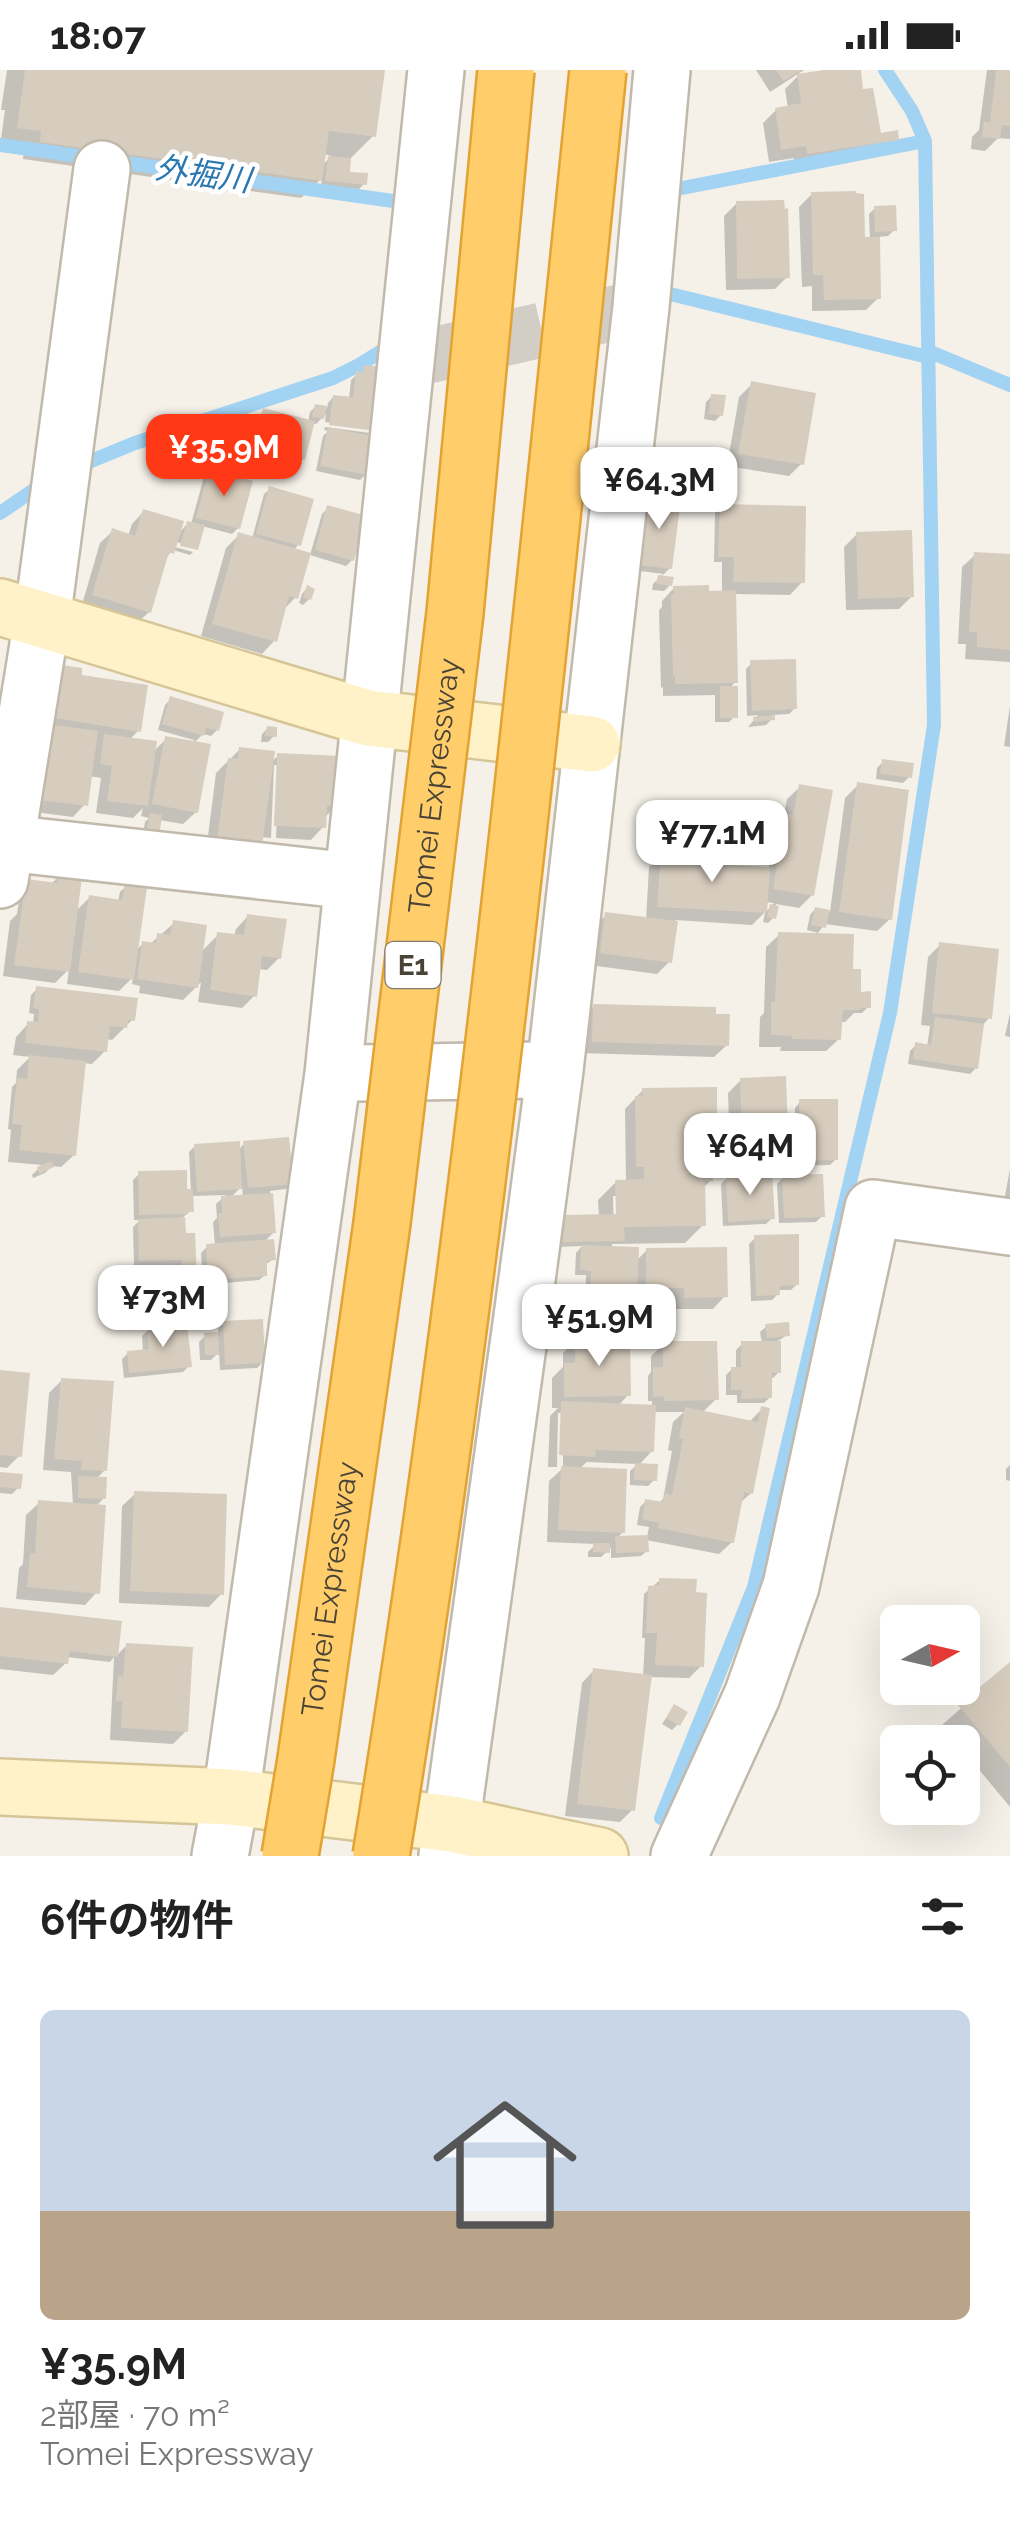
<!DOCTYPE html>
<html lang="ja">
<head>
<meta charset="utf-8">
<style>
  :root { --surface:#fff; --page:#f6f6f6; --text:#222; --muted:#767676; --accent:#ff3916 }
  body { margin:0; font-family:Raleway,"Noto Sans JP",sans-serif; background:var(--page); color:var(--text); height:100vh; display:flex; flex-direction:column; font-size:38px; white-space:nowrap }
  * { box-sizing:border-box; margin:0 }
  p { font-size:32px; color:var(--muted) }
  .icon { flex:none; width:55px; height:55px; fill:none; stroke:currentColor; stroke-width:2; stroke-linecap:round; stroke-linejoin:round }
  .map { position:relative; height:1786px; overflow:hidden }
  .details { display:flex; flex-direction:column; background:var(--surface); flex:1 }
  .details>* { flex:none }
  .needle { width:65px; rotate:82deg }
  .fabs { position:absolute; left:880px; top:1535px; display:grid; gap:20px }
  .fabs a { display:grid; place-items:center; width:100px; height:100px; border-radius:15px; background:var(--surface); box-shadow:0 10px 40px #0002; font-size:50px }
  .price { position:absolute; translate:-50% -85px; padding:0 22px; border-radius:20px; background:#fff; color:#222; font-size:32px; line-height:65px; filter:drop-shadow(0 2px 5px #0008) }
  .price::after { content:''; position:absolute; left:50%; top:60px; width:30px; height:22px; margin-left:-15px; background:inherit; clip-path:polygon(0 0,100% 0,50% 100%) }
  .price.active { background:var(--accent); color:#fff }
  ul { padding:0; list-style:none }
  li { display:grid; align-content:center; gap:20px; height:530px; padding:0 40px }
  li span { display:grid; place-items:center; height:310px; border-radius:15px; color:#555 }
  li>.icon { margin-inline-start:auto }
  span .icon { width:180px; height:180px; fill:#fffc; stroke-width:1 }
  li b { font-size:42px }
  h2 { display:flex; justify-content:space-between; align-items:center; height:120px; padding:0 40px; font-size:42px }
  .status { display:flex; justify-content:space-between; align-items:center; height:70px; padding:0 50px; background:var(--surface); direction:ltr }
  .status svg { height:28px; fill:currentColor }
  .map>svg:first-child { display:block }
  .shadow { fill:#0003; fill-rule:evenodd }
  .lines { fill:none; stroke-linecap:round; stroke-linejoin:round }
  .stream { stroke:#a3d3f3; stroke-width:14 }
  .building { fill:#d7cdbe }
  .street-tunnel { stroke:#d3cec5; stroke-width:55; stroke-dasharray:55 28; stroke-linecap:butt }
  .street-casing { stroke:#c1b9ab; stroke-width:60 }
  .secondary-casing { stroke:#d6c697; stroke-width:60 }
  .street { stroke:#fff; stroke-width:55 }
  .secondary { stroke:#fff2c9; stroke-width:55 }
  .highway-bridge-casing { stroke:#e3a334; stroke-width:60; stroke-linecap:butt }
  .highway-bridge { stroke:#ffcd6a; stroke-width:55 }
  .labels { text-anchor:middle; stroke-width:9; stroke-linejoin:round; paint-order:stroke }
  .shield { fill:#fff; stroke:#807b73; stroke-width:2.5 }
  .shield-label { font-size:28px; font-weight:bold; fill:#494237 }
  .street-label { font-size:30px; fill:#494237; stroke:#fff }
  .water-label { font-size:32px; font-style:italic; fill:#2a78b2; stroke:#fff }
</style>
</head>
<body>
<div class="status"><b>18:07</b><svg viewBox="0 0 49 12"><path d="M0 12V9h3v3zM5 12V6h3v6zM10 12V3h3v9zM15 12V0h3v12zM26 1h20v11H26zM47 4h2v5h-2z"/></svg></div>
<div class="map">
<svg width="1010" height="1786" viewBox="0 0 1010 1786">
  <rect width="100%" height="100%" fill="#f5f1e9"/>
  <path class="shadow" d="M7,0H383L373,66L351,88H348L347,104L365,113L359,119L321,116L322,108L301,128L23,89L24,79L0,76L5,40H1ZM323,84L332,86L321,96Z
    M756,0H804L770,22Z
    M840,0H858L861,22L879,68L896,69L891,75L873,77L867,84L795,95L794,88L769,92L763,53L776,40L788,38L785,19L797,7Z
    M987,0H1010V69L998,68L985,81L971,79L972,67L979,60Z
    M812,124L863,170H870L869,144L875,138L894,160L888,166L878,167V228L866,240L812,241V216L802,217L799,137Z
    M737,133L787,207L775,219L726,220L724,146Z
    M364,298L372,358L325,352L326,344L316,354L312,353L303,389L290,402L222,385L227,366L239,354L242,355L247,349L254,351L264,341L308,352L310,342L316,336L327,338L328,333L333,327L349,329L351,310Z
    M752,314L802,393L789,406L727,396L739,327Z
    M712,326L721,345L715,351L704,349L706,332Z
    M325,357L370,363L366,367V404L360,410L316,401L323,366L328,361L324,360Z
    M210,401L238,458L232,464L202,456L195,480V477L169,470L168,475L193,482L190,485L173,480L163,491L149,542L136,554L81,538L100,473L113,461L128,466L132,454L144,441L178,464L188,453L191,454L204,407Z
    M270,419L298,475L293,481L295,528L283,540L274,571L262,584L201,566L226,478L239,465L252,469L264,424Z
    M641,434L670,498L660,508L670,515L664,521L652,520L653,514L663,504L633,500Z
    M721,437L802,512L790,525L733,524L735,612L729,619L735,646L729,652H715V625L663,626V617L661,618L659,540L662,537V531L674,518L722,523V492H714L715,443Z
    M328,438L352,490L346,496L310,485L322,444Z
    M857,464L912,526L899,539L846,540L844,477Z
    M975,485L1010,487V592L965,589L966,574H958L962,497Z
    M307,518L309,529L303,535L299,533L302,524Z
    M752,593L795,638L789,644L772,645V649L766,655L748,657L758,645L747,646L746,599Z
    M79,607L138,661L129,670L153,682L166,669L193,673L194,670L158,660L165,635L171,629L217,660L211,666L203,664L193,674L196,742L183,754L159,750L158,760L152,765L143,764L145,752L149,748L141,746L143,738L133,748L96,743L101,708L89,706L85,734L73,747L27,741L36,669Z
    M1010,636V677L1004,676Z
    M268,658L274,666L268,672H261L262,664Z
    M240,679L270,693L278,686L336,736L324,748L323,757L311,770L276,768L279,695H274L271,768L260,767L206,782L216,703Z
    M883,692L909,707L903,713L876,709L877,698Z
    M858,715L890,849L877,861L825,854L818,863L807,860L810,845L815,839L830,842L845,728Z
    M800,717L812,825L799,838L776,834L774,847L768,853L763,852L765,843L774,833L765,832V842L752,855L675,850L670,891L657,904L589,895L594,857L606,845L646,850L649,797L662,784L690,796L768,800L775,760L783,751L787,729Z
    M59,806L75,842L90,827L118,832L120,822L126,816L136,881L143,873L150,874L174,853L201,882L218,865L234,867L236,859L248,846L279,888L267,900L258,899L254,926L242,938L198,932L201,912L183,930L139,923L140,916L132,914L133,907L119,921L67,914L69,899L55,913L3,906L10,851L17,844L21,817L50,815Z
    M779,865L851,902L858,924L868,937L862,943H854L845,952H840L839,969L826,981H780L781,977H759L760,947L764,943L766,877Z
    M940,875L989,948L982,956L976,998L970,1004L908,994L910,981L916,975L927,977L930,956L921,955L928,887Z
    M37,919L133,949L112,970L106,969L105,981L92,994L83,993L74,1085L61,1097L52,1096L45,1103L33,1108L32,1105L42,1095L8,1092L11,1060L8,1059L12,1017L16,1013L17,1000L30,987L13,985L16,967L28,954L33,955L34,944L29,943L31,925Z
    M594,936L727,975L714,987L580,983L581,949Z
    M1010,943V967L1005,966Z
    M741,1010L785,1064L773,1077L730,1078L728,1023Z
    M643,1020L715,1050L704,1061L711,1110L703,1118V1155L685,1173L612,1174V1178L636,1191L647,1180L725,1226L713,1239H672V1230H632L628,1233L585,1232L586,1205H575L576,1183L582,1176L556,1177L555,1153L599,1146L598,1130L616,1112H626L625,1039ZM613,1126H618L614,1170Z
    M800,1032L836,1089L830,1095L787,1096L786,1071L792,1065H795V1038Z
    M245,1073L291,1114L286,1119L270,1121L274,1162L263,1173L274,1189L264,1195L265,1205L259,1210L203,1215L201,1183L207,1177L215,1176L213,1152L217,1148L216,1134L226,1125L191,1126V1141L183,1147V1166L194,1206L188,1212H178L180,1238L174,1244L121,1249L118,1208L124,1202L156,1200V1195L134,1196L133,1157L140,1150H134L133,1110L139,1104L185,1122L191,1121L189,1082L195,1076L238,1080ZM242,1116L243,1127L230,1128Z
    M1010,1099V1140L1002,1130L1005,1126Z
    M727,1108L772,1148L766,1154L723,1156L721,1114Z
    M783,1108L822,1146L816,1152L779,1153L777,1114Z
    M755,1168L797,1214L791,1220H778V1224L772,1230L751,1231L749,1174Z
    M224,1253L263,1292L257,1298L220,1300L219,1282L211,1290H200L199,1272L205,1266L218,1265V1259Z
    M766,1257L787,1265L778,1271L779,1302L773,1308H769L770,1327L764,1333H737V1325H726V1305L732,1299H736V1280L742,1274H762L760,1262Z
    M148,1260L189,1296L183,1302L124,1308L122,1289L128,1283L143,1282L142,1266Z
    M576,1270L628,1325L618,1336L652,1337V1331H648V1306L651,1302V1286L664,1274L716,1329L702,1343L748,1353L762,1339L751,1423L739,1434L732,1472L719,1484L646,1470L647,1481L641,1486L611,1488V1478L601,1487H588V1482L596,1474L547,1472L549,1411L563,1398V1343H558L557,1397H548L550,1346L558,1338H552V1308L563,1297V1283ZM653,1342H684L673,1352L668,1380L672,1381L663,1429L658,1434L646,1431L640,1437L637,1455L649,1457L647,1467L616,1469L623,1462L579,1399L587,1392L638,1394L630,1401V1415L648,1416L654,1410L638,1396L652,1381Z
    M0,1303L20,1385L7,1398L0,1397Z
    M62,1310L105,1400L96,1409L104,1428L95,1437L97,1522L85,1535L16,1529L19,1498L23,1494L26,1445L39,1433L73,1435L71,1402L43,1400L49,1323Z
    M1010,1395V1411L1006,1410V1399Z
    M0,1404L18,1418L12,1424L0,1423Z
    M135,1424L221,1524L209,1537L119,1533L122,1436Z
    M660,1510L701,1596L689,1608L649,1607L632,1740L620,1752L565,1746L582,1613L594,1600L643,1607L645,1568H642L644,1524Z
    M0,1540L116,1586L127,1575L186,1661L173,1674L110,1670L114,1587L110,1592L66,1587V1593L53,1605L0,1599Z
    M1010,1595V1737L962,1679V1672H957L942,1655Z
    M674,1637L678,1654L672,1660L662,1654Z"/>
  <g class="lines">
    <path class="stream" d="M0,75L407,133
      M677,119L925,71
      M662,222L928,287
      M928,281L1010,315
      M74,398L135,373L333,308L359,295L393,274
      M0,443L44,413
      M661,1748L754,1517L890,943L934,655L925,71L912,41L885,0"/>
  </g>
  <path class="building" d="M25,0H385L376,67L329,61L322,111L40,72L41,61L17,58Z
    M776,0H801L784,11Z
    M824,0H861L863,19L873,18L881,63L898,60L899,70L807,84L806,76L781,80L775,38L801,33L797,4Z
    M996,0H1010V56L1002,55L1000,69L982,67L984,51L990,53Z
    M328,86L351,88L350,102L368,103L367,115L325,111Z
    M856,121V123L864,124L865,167H880L881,229L824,230L823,205H813L811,122Z
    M784,130L785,139L788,138L790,208L737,209L736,131Z
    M896,135L897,161L875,162L874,136Z
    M363,295L383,297L376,361L329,355L333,325L353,327L356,301L363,302Z
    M751,311L816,323L804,395L738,384Z
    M711,324L726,325L723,346L709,344Z
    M315,334L327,336L324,349L312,347Z
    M263,338L315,351L305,390L234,372L238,351L245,353L247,347L260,350Z
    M328,357L376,367L368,405L320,396Z
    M209,399L253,411L240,459L196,448Z
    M269,416L314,429L301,476L256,464Z
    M646,425L681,429L672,499L638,495Z
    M720,434L806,436L805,513L733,512L734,487H718Z
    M327,435L367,446L354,491L315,480Z
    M143,439L184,451L174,484L169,482L151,543L92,525L112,458L135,466Z
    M187,451L205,455L198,480L180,476Z
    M912,460L914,527L858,529L856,462Z
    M238,462L311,483L298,529L289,526L277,572L212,554Z
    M974,482L1010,484V580L977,577V562H969Z
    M658,505L674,507L672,516L656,514Z
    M307,515L315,519L311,530L303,527Z
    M709,515V521L736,520L738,613L675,614V606L673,607L671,525L674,524L673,516Z
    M796,589L797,639L752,641L750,590Z
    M49,593L82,598V605L148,615L141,662L42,646Z
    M720,616H738V648H720Z
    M170,626L224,642L219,661L206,658L204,666L162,654Z
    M775,645V650L754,652L753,647Z
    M47,654L98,661L88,736L38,730Z
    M267,656L277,657V667L265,666Z
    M104,664L157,671L148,736L107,731L112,696L100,694Z
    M165,666L211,674L198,743L152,734Z
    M239,677L275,681L262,776L217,770L228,688L238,689Z
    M277,683L342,686L339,737L327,736L326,758L274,756Z
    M882,689L914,693L912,708L880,704Z
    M857,712L909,720L892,850L839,842Z
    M799,714L833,720L814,826L773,819L786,744L793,745Z
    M150,743L162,745L160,761L147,759Z
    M661,782L693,784L692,793L770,797L767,843L657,837Z
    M58,803L82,807L70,902L14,895L26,809L57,813Z
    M125,813L147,817L134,910L78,902L89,825L122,830Z
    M770,834L779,836L776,849L767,847Z
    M815,837L830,840L826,858L811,855Z
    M605,842L678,851L672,893L600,883Z
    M247,844L287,849L281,889L262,886L257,927L210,920L217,862L244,865Z
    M173,850L207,855L198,918L137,909L142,871L156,873L157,863L170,865Z
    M778,862L854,864L853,899H861V922L871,921V938H861L860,940H843L841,970L792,969V966L771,965V932H775Z
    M939,872L999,879L992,949L932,943Z
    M36,916L138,928L135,951L128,950L127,958L110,956L107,982L25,973L27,951L38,952L39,939L33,938Z
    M593,934L716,937V944H730L729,976L592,972Z
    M935,947L984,954L978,999L913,989L915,972L931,975Z
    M29,985L86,991L76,1086L19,1080L22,1055L12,1054L17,1008L27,1009Z
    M786,1006L788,1065L742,1067L740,1008Z
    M717,1017V1051L703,1052L704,1058H712L713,1111H705L706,1156L624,1157L625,1171L560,1172V1145L616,1144L615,1110L644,1109V1097H636L635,1026H643L642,1018Z
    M799,1029H838V1090L792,1091L791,1062H800Z
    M289,1067L294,1114L248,1118L243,1071Z
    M240,1071L242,1119L197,1122L194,1074Z
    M52,1091L54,1097L39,1104L37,1097Z
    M187,1100V1119H193L194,1142H188V1144L139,1145L138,1101Z
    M772,1103L775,1149L728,1152L726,1106Z
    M823,1104L825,1147L784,1148L782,1105Z
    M273,1123L276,1163L220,1167L218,1143H222L221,1126Z
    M185,1147L186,1163H195L197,1207H182V1190L139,1191L138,1149Z
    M799,1164V1215L780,1216V1225L756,1226L754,1165Z
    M274,1169L276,1190L267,1191V1206L208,1210L206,1174Z
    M581,1175L639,1177L637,1229L590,1227L591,1201L580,1200Z
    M727,1177L728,1227L684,1228V1218H646V1178Z
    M178,1195L183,1239L126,1244L123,1200Z
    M263,1249L265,1293L225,1295L223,1251Z
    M789,1252L790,1266L767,1268L765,1254Z
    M187,1254L192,1297L129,1303L127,1281L149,1279L147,1258Z
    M218,1262L219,1285H205L204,1263Z
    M575,1268H630L631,1326L564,1327V1293H575Z
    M663,1271H717L719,1330L664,1331V1326L653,1327V1297H663Z
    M741,1271H781V1303H772V1328L741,1329L742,1320H731V1297H741Z
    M0,1300L30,1303L22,1387L0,1385Z
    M61,1308L114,1311L107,1401L81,1400L82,1391L54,1389Z
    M561,1331L656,1335L654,1382L596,1380L595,1387L559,1385Z
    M761,1336L770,1338L753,1424L744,1422L734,1473L658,1458L659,1453L642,1449L645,1429L663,1432L665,1423L672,1425L683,1369L679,1368L685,1337L758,1352Z
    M635,1393L658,1394L657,1411L634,1410Z
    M561,1396L627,1399L625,1463L558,1460Z
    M0,1402L23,1404L21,1419L0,1417Z
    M78,1406L107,1407L106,1429L78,1428Z
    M134,1421L227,1424L224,1525L130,1521Z
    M38,1430L106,1435L100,1524L27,1517L30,1483L35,1484Z
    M648,1465L649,1482L616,1483L615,1466Z
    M593,1473H610V1483L593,1482Z
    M659,1508L697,1509L696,1522L707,1523L704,1597L655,1595L657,1563H646L648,1516L659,1515Z
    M0,1537L122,1551L118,1587L70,1581L68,1594L0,1586Z
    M126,1573L193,1577L188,1662L121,1658L122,1631H116L118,1606L123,1607Z
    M1010,1592V1697L958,1635Z
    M593,1598L652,1605L635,1741L577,1734Z
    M674,1634L688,1642L680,1656L666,1648Z"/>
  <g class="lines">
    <path class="street-tunnel" d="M407,291L641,237"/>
    <defs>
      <path id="street" d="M6,773L352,811
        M0,810L42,550L102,99
        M356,1003L535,1000
        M220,1786L231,1727L333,1004L436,0
        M447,1786L522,1247L555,1000L641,237L662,0
        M679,1786L752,1626L791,1516L873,1138L1010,1157"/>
      <path id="secondary" d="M0,537L368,648L592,674
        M0,1717L231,1727L452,1754L600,1786"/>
    </defs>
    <use href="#street" class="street-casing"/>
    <use href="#secondary" class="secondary-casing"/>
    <use href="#street" class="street"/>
    <use href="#secondary" class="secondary"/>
    <defs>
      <g id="highway-bridge">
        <path id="s1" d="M290,1786L306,1689L382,1153L455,543L506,0"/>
        <path d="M381,1786C478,1194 537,596 598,0"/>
      </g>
    </defs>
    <use href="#highway-bridge" class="highway-bridge-casing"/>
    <use href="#highway-bridge" class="highway-bridge"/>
  </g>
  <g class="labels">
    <rect class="shield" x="385.5" y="872" width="55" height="46" rx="8"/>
    <g class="shield-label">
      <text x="413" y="905">E1</text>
    </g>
    <g class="street-label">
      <text dy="10" stroke="none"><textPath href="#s1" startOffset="1080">Tomei Expressway</textPath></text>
      <text dy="10" stroke="none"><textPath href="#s1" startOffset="270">Tomei Expressway</textPath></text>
    </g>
    <g class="water-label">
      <text transform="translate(203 104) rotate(8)" y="11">外掘川</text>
    </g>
  </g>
</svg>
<div class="fabs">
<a><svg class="needle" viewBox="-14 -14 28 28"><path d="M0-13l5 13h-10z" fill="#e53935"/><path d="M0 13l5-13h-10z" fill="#767676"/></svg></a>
<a><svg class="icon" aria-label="locate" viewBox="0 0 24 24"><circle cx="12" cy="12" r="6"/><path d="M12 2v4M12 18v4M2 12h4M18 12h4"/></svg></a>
</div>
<b class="price active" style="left:224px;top:429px">¥35.9M</b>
<b class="price" style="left:659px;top:462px">¥64.3M</b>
<b class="price" style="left:712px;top:815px">¥77.1M</b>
<b class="price" style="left:750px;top:1128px">¥64M</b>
<b class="price" style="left:163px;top:1280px">¥73M</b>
<b class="price" style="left:599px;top:1299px">¥51.9M</b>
</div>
<section class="details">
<h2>6件の物件<svg class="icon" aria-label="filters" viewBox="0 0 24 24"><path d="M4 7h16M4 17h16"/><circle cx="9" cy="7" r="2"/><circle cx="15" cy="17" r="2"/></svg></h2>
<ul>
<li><span style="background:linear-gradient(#c9d6e8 65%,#b9a48a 0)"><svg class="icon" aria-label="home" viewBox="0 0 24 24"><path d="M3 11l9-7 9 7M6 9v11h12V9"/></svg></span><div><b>¥35.9M</b><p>2部屋 · 70 m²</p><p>Tomei Expressway</p></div></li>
</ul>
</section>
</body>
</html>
